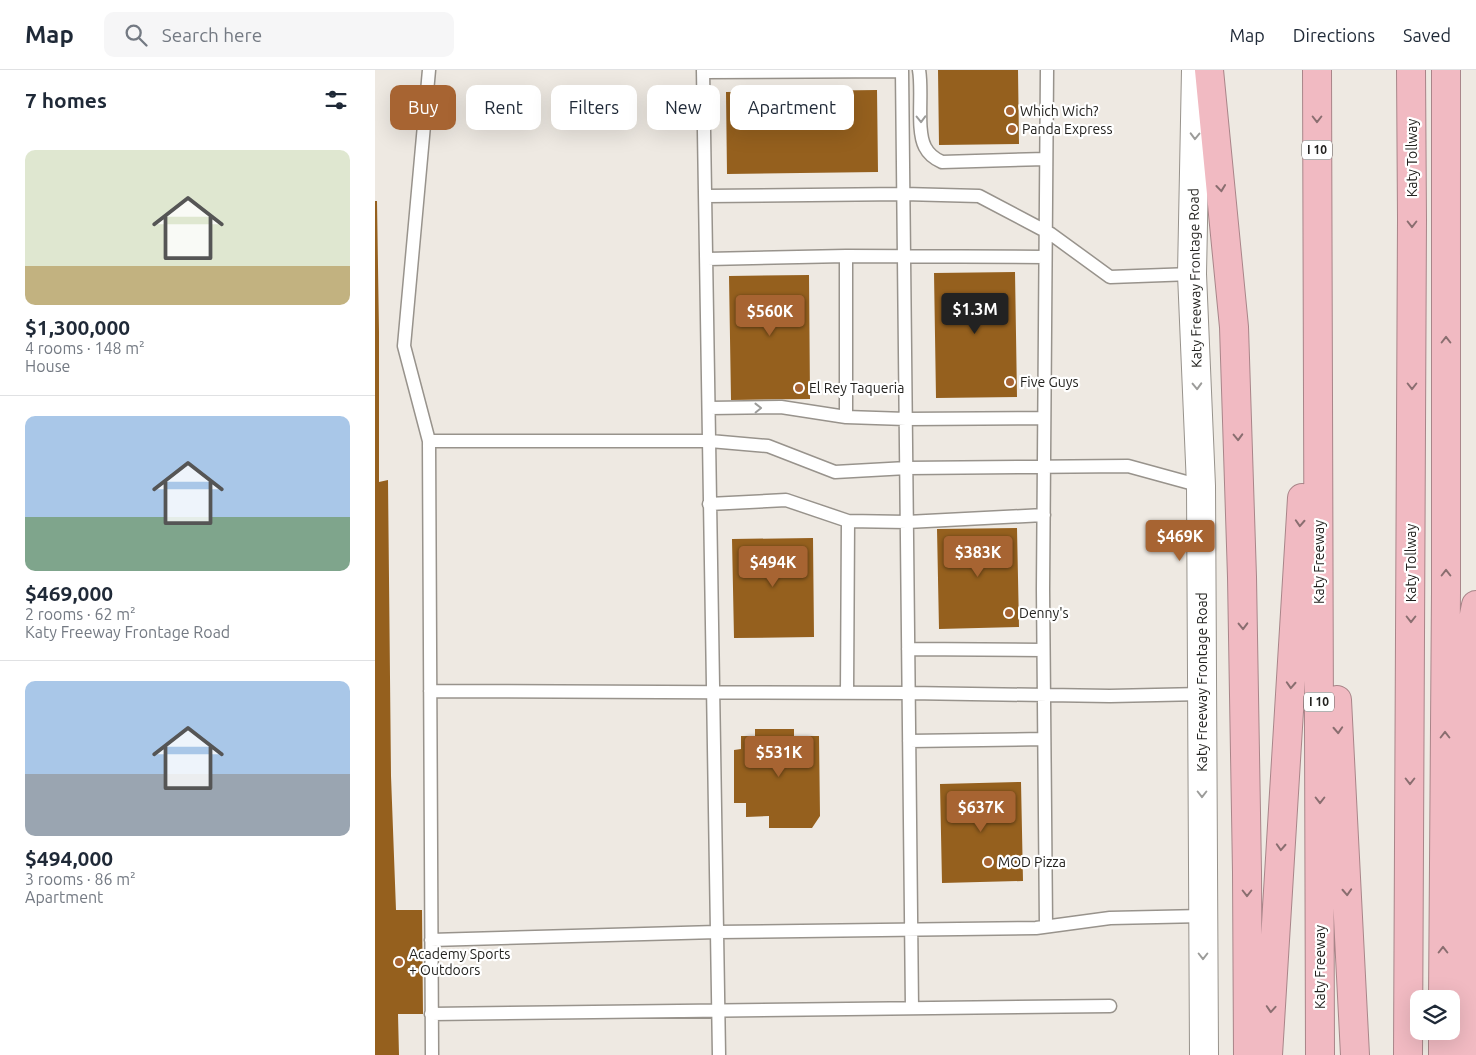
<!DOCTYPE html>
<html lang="en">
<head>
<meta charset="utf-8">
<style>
  :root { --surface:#fff; --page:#f6f6f7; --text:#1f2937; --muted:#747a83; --line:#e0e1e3; --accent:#a76432 }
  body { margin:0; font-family:Ubuntu,sans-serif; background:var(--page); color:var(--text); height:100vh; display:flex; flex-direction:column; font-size:19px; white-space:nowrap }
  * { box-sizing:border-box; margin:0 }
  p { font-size:16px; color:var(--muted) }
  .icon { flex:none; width:28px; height:28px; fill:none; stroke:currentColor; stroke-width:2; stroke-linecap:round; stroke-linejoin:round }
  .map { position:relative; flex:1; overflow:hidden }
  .details { display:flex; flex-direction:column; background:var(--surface); width:375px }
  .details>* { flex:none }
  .guide { position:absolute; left:15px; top:15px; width:475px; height:45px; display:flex; gap:10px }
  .fabs { position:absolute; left:1035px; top:920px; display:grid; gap:10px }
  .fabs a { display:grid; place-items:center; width:50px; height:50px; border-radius:10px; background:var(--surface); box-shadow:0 5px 20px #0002; font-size:25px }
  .price { position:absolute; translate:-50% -42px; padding:0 11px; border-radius:5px; background:var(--accent); color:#fff; font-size:16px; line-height:32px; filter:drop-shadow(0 1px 2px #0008) }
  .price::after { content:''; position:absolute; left:50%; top:30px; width:15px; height:11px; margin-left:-8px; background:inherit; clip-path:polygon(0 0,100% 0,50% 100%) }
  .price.selected { background:#222; color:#fff }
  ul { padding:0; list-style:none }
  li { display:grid; align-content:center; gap:10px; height:265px; padding:0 25px }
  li+li { border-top:1px solid var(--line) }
  li span { display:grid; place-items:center; height:155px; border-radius:10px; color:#555 }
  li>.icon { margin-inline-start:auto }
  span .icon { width:90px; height:90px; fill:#fffc; stroke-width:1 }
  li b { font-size:21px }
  h2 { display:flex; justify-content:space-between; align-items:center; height:60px; padding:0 25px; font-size:21px }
  .chip { padding:0 18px; border-radius:10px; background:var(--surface); box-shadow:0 5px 20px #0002; font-size:18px; line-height:45px }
  .chip.selected { background:var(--accent); color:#fff }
  header { display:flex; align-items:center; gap:30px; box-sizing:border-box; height:70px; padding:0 25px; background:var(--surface); border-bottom:1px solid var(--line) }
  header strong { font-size:24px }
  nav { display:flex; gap:28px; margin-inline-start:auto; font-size:18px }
  .search { width:350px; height:45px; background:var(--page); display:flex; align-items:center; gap:12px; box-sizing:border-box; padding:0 18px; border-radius:10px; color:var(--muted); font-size:19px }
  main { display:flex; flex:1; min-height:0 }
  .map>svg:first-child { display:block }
  .building { fill:#95601e }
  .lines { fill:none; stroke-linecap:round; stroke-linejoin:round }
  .service-casing { stroke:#98938c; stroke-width:15 }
  .secondary-casing { stroke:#98938c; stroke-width:30 }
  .motorway-casing { stroke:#a98589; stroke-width:30 }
  .service { stroke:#fff; stroke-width:12 }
  .secondary { stroke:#fff; stroke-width:28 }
  .motorway { stroke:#f1bac2; stroke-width:28 }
  .oneway { stroke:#9c9c9a }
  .oneway2 { stroke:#8a6e70 }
  .poi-dot { fill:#a76432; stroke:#fff; stroke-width:2 }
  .labels { text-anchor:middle; stroke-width:4.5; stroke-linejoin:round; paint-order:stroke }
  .shield { fill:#fff; stroke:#656462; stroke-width:1 }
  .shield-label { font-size:12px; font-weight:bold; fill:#23221f }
  .poi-label { font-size:14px; fill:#23221f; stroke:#fff; text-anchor:start }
  .street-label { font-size:14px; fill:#23221f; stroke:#fff }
</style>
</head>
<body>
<header>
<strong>Map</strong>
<div class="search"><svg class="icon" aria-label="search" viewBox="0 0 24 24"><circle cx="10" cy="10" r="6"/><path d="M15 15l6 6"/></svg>Search here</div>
<nav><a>Map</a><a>Directions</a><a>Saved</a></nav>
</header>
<main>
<section class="details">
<h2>7 homes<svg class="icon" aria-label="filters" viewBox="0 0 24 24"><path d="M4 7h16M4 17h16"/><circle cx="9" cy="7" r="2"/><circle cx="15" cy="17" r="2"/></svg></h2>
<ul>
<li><span style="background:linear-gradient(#dfe7d0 75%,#c2b280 0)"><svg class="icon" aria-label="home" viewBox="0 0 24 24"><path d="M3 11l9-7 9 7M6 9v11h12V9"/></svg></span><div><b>$1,300,000</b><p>4 rooms · 148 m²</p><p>House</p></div></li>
<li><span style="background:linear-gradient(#a9c7e8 65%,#7fa58c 0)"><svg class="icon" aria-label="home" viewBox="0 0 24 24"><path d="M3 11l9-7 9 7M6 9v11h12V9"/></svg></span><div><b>$469,000</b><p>2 rooms · 62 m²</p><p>Katy Freeway Frontage Road</p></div></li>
<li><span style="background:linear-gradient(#a9c7e8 60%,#9aa5b1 0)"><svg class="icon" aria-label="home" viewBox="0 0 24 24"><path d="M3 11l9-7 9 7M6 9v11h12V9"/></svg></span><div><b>$494,000</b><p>3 rooms · 86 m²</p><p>Apartment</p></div></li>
</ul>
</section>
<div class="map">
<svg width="1101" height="985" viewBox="0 0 1101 985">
  <rect width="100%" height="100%" fill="#eee9e2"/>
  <path class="building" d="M563,0H643L644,74L564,75Z
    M502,20L503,102L352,104L351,22Z
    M0,131H2L4,262V412L13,410L16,706L21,840H47L48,944H23L24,985H0Z
    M640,202L642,327L561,328L559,203Z
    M434,205L435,329L356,330L354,206Z
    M642,458L644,557L564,559L562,459Z
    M438,468L439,567L359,568L357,469Z
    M380,659H419V666H444L445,746L437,758H394V746L371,747V733H359V680L366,679V666H380Z
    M646,712L648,811L567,813L565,714Z"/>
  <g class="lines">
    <defs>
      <path id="service" d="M54,0L29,276L54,371L57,985
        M328,0L344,985
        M527,0L537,938
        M544,0C548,21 541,60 550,77C554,85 560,89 567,92L671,89
        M328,2L527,1
        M331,126L529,124L604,126L676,164L735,207L817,204
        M332,189L471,186L670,187
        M334,338L406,337L471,347L531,349L669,348
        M471,347V186
        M54,371H335L393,376L460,402L532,398L753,396L826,416
        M334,434L411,430L473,451
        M533,579L668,580
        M55,621L534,623L735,626L827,624
        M472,622L473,451L532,452L669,445
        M534,671L669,669
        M671,856L668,519L672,0
        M56,870L342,862L661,858L735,848L828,846
        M56,944L735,936"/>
      <path id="secondary" d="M821,0L817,204L826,416L829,985"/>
      <path id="motorway" d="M834,0L859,257L867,507L872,802L873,985
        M942,0L945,985
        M962,630L980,985
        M1068,929L1071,522V0
        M893,985L927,428
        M1033,985L1037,149L1036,0
        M1068,985V961
        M1092,985L1096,559L1101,535"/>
    </defs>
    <use href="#service" class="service-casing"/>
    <use href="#secondary" class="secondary-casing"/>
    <use href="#motorway" class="motorway-casing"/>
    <use href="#service" class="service"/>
    <use href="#secondary" class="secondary"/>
    <use href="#motorway" class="motorway"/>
  </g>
  <defs><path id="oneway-chevron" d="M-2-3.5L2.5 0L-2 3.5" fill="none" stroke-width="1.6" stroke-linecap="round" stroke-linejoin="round" transform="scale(1.25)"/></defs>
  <g class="oneway">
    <use href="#oneway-chevron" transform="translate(546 49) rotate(89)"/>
    <use href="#oneway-chevron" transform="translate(820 66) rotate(91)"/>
    <use href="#oneway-chevron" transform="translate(822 316) rotate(88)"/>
    <use href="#oneway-chevron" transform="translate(383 338) rotate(-1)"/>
    <use href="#oneway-chevron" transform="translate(827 724) rotate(90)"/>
    <use href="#oneway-chevron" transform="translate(828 886) rotate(90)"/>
  </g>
  <g class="oneway2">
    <use href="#oneway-chevron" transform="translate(942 49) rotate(90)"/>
    <use href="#oneway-chevron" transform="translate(846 118) rotate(84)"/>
    <use href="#oneway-chevron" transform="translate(1037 154) rotate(90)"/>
    <use href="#oneway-chevron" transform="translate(1071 270) rotate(-90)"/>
    <use href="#oneway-chevron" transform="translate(1037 316) rotate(90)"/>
    <use href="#oneway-chevron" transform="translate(863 367) rotate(88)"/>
    <use href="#oneway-chevron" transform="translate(925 453) rotate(93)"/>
    <use href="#oneway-chevron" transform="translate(1071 503) rotate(-90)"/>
    <use href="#oneway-chevron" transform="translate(1036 549) rotate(90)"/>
    <use href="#oneway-chevron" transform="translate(868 556) rotate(89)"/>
    <use href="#oneway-chevron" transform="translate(916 615) rotate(93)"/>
    <use href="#oneway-chevron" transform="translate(963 660) rotate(87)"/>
    <use href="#oneway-chevron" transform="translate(1070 665) rotate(-90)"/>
    <use href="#oneway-chevron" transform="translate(1035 711) rotate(90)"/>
    <use href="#oneway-chevron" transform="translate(945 730) rotate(90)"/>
    <use href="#oneway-chevron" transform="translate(906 777) rotate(93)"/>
    <use href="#oneway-chevron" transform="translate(972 822) rotate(87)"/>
    <use href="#oneway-chevron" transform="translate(872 823) rotate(90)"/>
    <use href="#oneway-chevron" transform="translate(1068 880) rotate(-90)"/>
    <use href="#oneway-chevron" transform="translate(896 939) rotate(94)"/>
  </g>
  <g class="poi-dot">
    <circle cx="635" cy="41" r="5"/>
    <circle cx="637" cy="59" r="5"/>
    <circle cx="635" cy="312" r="5"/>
    <circle cx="424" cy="318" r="5"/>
    <circle cx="634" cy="543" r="5"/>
    <circle cx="613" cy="792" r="5"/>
    <circle cx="24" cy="892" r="5"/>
  </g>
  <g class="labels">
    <g class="shield">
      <rect x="927" y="70.5" width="30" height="19" rx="4"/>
      <rect x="929" y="622.5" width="30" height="19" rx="4"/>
    </g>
    <g class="shield-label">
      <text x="942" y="84">I 10</text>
      <text x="944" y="636">I 10</text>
    </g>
    <g class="poi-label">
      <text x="645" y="46">Which Wich?</text>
      <text x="647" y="64">Panda Express</text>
      <text x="645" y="317">Five Guys</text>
      <text x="434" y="323">El Rey Taqueria</text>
      <text x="644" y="548">Denny's</text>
      <text x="623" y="797">MOD Pizza</text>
      <text x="34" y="889">Academy Sports<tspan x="34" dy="16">+ Outdoors</tspan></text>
    </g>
    <g class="street-label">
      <text transform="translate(1037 88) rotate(-90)" y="5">Katy Tollway</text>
      <text transform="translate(820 208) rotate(-91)" y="5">Katy Freeway Frontage Road</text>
      <text transform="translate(944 492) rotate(-90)" y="5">Katy Freeway</text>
      <text transform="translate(1036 493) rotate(-90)" y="5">Katy Tollway</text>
      <text transform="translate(827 612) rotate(-90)" y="5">Katy Freeway Frontage Road</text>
      <text transform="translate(945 897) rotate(-90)" y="5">Katy Freeway</text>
    </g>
  </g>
</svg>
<div class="fabs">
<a><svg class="icon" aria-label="layers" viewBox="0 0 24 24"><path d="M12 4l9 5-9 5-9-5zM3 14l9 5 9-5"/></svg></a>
</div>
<b class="price selected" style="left:600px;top:265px">$1.3M</b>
<b class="price" style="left:395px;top:267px">$560K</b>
<b class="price" style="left:805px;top:492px">$469K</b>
<b class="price" style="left:603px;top:508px">$383K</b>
<b class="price" style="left:398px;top:518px">$494K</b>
<b class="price" style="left:404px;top:708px">$531K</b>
<b class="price" style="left:606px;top:763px">$637K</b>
<div class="guide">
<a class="chip selected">Buy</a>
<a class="chip">Rent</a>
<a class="chip">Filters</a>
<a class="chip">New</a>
<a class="chip">Apartment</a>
</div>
</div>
</main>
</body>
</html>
